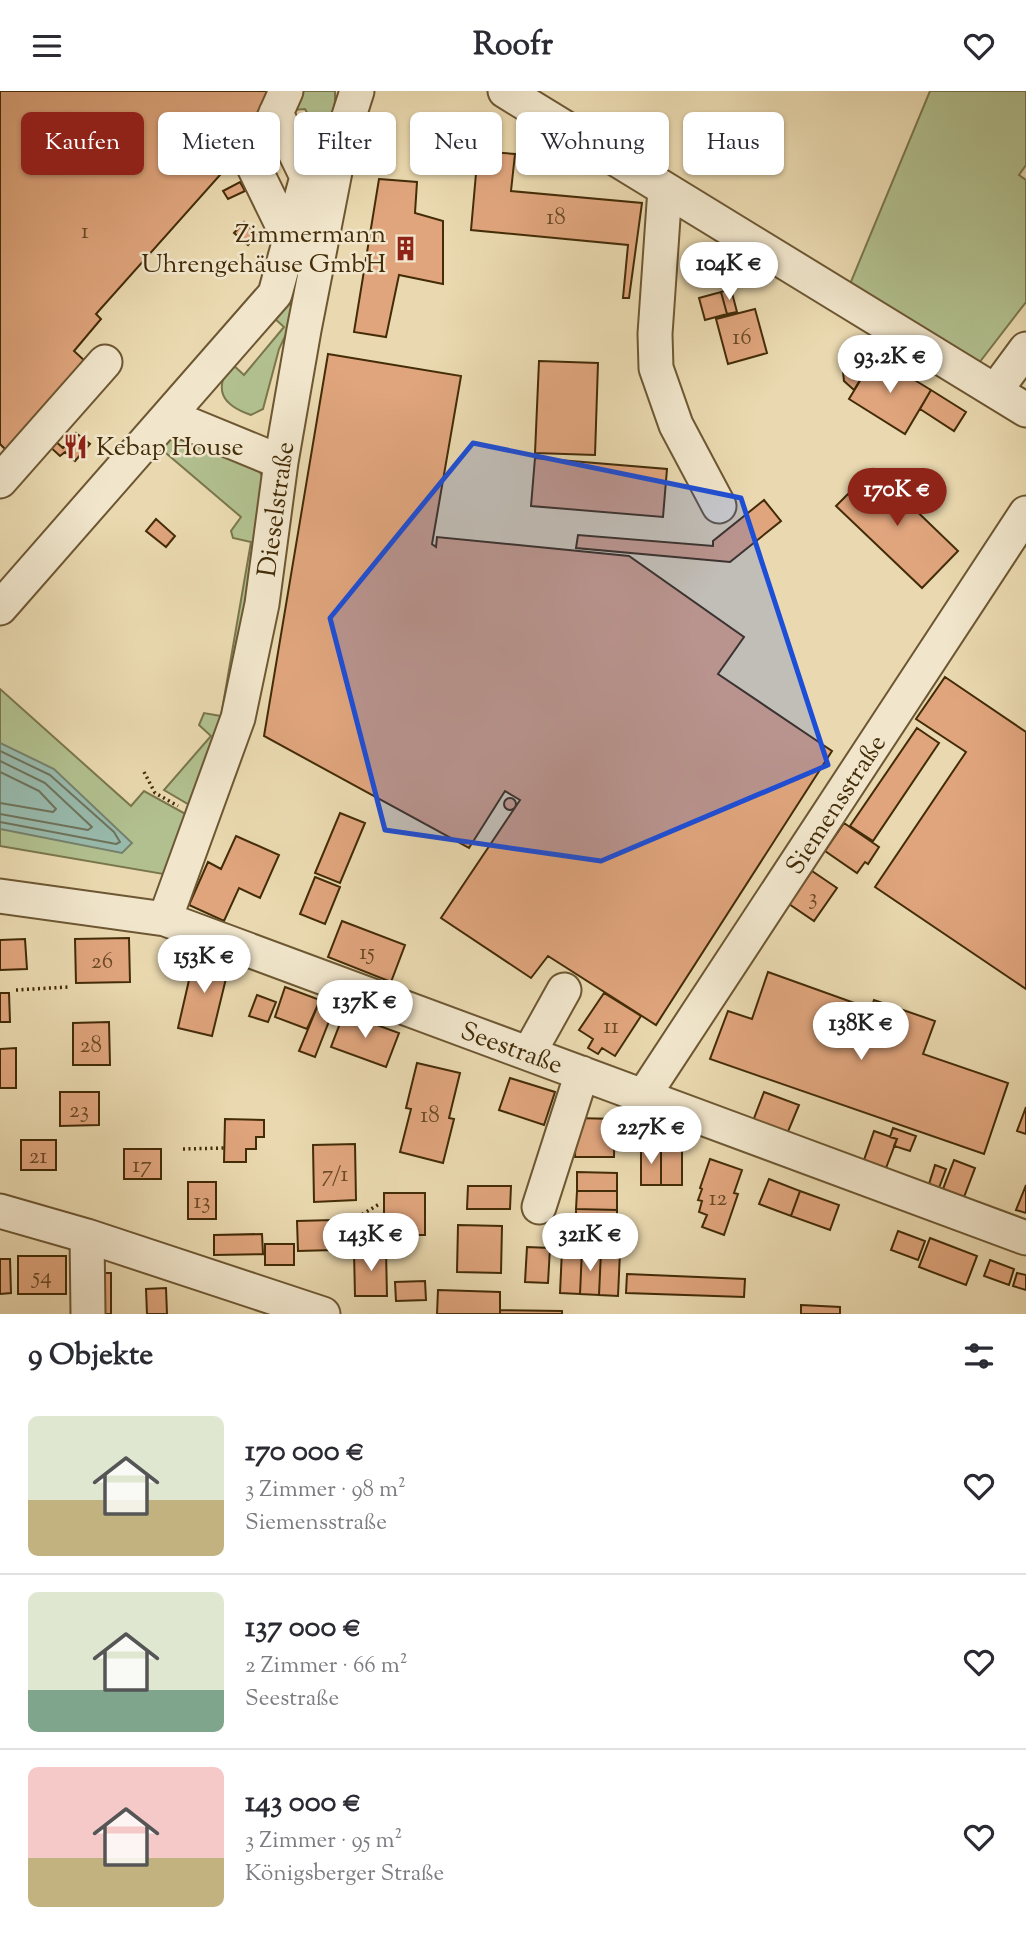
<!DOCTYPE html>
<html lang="de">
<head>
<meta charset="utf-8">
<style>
  :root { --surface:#fff; --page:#f2f2f3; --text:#2b2b33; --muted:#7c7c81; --line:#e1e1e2; --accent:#8f2418 }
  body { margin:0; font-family:"Sorts Mill Goudy",serif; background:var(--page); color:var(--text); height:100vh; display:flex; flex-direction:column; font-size:26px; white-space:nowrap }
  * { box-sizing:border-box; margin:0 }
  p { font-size:23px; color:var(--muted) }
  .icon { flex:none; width:38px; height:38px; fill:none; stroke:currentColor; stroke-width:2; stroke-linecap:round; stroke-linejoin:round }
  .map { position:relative; height:1223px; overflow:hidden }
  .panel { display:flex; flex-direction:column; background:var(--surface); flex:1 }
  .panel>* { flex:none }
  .hud { position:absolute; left:21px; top:21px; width:985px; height:63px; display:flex; gap:14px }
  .price { position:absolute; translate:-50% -60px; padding:0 16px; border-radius:24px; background:#fff; color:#222; font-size:23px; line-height:46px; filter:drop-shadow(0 2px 4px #0008) }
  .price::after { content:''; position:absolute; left:50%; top:42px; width:21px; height:16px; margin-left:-10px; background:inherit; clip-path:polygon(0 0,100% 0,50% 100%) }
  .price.selected { background:var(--accent); color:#fff }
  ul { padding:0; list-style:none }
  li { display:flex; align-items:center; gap:21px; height:175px; padding:0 28px }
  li+li { border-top:2px solid var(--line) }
  li span { display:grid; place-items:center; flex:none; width:196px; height:140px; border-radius:10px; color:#555 }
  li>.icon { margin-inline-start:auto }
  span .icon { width:84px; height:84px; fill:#fffc; stroke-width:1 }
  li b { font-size:30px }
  h2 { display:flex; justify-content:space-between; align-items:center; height:84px; padding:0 28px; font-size:30px }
  .pill { padding:0 24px; border-radius:10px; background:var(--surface); box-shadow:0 2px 5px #0004; font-size:24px; line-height:63px }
  .pill.selected { background:var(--accent); color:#fff }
  header { display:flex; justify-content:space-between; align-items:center; height:91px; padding:0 28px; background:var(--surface); font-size:32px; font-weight:800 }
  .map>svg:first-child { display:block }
  .green { fill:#b2c08f; stroke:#7a764c; stroke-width:2 }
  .water { fill:#98baad; stroke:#76816b; stroke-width:2 }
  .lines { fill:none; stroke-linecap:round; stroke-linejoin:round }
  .shore { stroke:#6e735a; stroke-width:2 }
  .building { fill:#e0a57d; stroke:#432c08; stroke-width:2 }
  .minor-casing { stroke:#6d5732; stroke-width:37 }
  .path { stroke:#432c08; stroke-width:3.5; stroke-dasharray:2 3.5; stroke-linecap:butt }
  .minor { stroke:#f1e6cc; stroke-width:33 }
  .marked { fill:#1d4ed8; fill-opacity:0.2; stroke:#1d4ed8; stroke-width:5; stroke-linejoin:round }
  .labels { text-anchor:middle; stroke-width:5; stroke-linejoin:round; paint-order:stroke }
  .number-label { font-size:23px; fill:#6a4a25 }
  .poi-label { font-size:26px; fill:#432c08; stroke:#f1e6cc; text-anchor:end }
  .street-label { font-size:26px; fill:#432c08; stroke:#f1e6cc }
</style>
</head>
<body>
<header><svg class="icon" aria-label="menu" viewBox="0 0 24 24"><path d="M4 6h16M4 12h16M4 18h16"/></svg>Roofr<svg class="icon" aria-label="heart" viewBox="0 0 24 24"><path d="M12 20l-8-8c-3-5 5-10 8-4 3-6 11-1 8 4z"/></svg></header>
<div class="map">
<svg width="1026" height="1223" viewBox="0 0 1026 1223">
  <rect width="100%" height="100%" fill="#ead9b0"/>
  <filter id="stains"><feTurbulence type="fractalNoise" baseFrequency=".00286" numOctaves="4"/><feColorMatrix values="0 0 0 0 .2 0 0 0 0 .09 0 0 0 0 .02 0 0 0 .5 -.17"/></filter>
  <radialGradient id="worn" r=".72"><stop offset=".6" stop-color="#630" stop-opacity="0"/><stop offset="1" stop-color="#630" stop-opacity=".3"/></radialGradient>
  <path class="green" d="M297,0H335V11L290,235L279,258L263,318L251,324C222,314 213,299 231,272L244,284L284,236L273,226L294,197L318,73L320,44L305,18L294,19Z
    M930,0H1026V74L1019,84L1026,89V211L979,272L850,193Z
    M168,342L253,375L259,379L265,392L227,625L193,716L164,699L211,645L199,634L204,622L221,625L251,451L233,447L231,440L241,426L160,357Z
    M0,598L131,715L144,700L191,726L169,784L0,755Z"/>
  <path class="water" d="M0,652L54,678L132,752L122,762L0,738Z"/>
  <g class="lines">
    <path class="shore" d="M0,660L50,684L114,741L120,751L116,753L0,731
      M0,670L45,692L92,736L88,739L0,723
      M0,681L39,700L56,718L53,721L0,712"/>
  </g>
  <path class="building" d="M0,0H269L245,56L96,223L101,228L74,260L86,271L7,360L0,353Z
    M302,23L311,40L303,44L294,27Z
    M478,60L515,63L511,100L642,112L629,207H623L628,154L471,139Z
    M379,88L417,91L415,122L443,130V193L399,184L386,246L354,241Z
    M240,91L245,100L228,108L223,100Z
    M244,131L257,143L248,154L234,142Z
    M731,198L737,221L727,223L721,201Z
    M721,201L727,223L705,229L699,207Z
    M755,218L767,262L728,273L716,228Z
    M862,252L877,261L854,299L844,290L842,271L844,264L852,268Z
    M328,263L461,285L432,453L436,456L437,446L629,465L744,546L718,583L832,660L656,934L548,865L531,887L441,827L520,709L505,700L469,757L264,645Z
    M875,265L931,299L905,343L849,308Z
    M539,270L598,272L595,364L535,362Z
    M931,299L966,321L954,340L920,318Z
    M76,342L90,353L75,370L65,361L60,365L48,354L53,348L63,357Z
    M535,367L667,378L663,426L531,415Z
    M873,378L958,460L922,497L836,415Z
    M764,409L781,430L730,471L576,457L578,444L713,455V450Z
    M156,428L175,445L166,456L146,440Z
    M945,586L1026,641V898L875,796L966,661L916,628Z
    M917,637L939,652L873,750L850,735Z
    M504 713a6 6 0 1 1 12 0a6 6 0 1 1-12 0Z
    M340,722L365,732L340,792L315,782Z
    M844,732L879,756L868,773L865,771L857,782L825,760Z
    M236,745L279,764L260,807L239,797L224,830L189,814L208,771L221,778Z
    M812,780L837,797L814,830L789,813Z
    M315,786L340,796L325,833L300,823Z
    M342,830L405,854L391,891L328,866Z
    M129,847L130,891L76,892L75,848Z
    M25,848L27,878L0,879V849Z
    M195,863L230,871L212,945L178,937Z
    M768,881L871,918L874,909L935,930L923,963L1008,992L984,1063L710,968L728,920L752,928Z
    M285,896L320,909L307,938L275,926Z
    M0,902H9L10,931H0Z
    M604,902L641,925L615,965L602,957L598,963L588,957L593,948L579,939Z
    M257,904L276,911L268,931L249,925Z
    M320,909L335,915L315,966L299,960Z
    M344,922L399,942L386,976L331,956Z
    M109,931L110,974H73V932Z
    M16,957V997H0V958Z
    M417,972L460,982L449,1027L454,1028L443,1072L400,1061L411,1018L406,1017Z
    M510,987L555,1001L544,1034L499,1019Z
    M60,1001H99V1034L60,1035Z
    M764,1001L799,1014L787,1043L753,1030Z
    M1026,1016V1043L1017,1040Z
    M576,1027L615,1028L614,1066H575Z
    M225,1028L264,1029V1046H256V1058H246V1071H224Z
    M893,1037L916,1045L910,1060L894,1055L897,1048L890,1046Z
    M874,1040L897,1048L886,1077L864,1069Z
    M21,1049H56V1079H21Z
    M355,1053L356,1109L314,1111L313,1054Z
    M641,1056H661V1094H641Z
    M661,1056H682V1094H661Z
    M124,1058H161V1088H124Z
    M710,1068L742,1079L734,1102L738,1103L724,1144L702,1136L707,1124L699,1121L702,1110L698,1109L702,1098L700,1097Z
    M954,1069L975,1077L964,1106L943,1098Z
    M935,1074L946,1078L939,1097L929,1093Z
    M577,1081L617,1082V1100H577Z
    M769,1088L800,1100L791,1125L759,1113Z
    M188,1091H216V1128H188Z
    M1026,1094V1122L1016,1119Z
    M468,1095H511L510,1118H467Z
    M577,1100H617V1119L576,1118Z
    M800,1100L839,1114L830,1139L791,1125Z
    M384,1102H425V1144H384Z
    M576,1118L617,1119V1137H576Z
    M333,1129L334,1159L298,1160L297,1130Z
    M458,1134L502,1135L501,1182L457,1181Z
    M898,1140L925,1150L918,1169L891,1159Z
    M262,1143L263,1163L214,1164V1144Z
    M930,1147L977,1165L966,1194L919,1176Z
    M265,1153H294V1174H265Z
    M527,1156L550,1157L548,1192L525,1191Z
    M386,1159L387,1205H355L354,1160Z
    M562,1159H582L580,1203L560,1202Z
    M582,1159L601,1160L599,1204L580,1203Z
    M601,1160L620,1161L618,1205L599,1204Z
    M18,1165H66V1203H18Z
    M0,1168H10L11,1202L0,1203Z
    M990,1169L1014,1178L1009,1194L984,1185Z
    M93,1182H111V1223H93Z
    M1017,1182L1026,1184V1199L1013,1195Z
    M627,1183L745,1188L744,1206L626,1202Z
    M425,1190L426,1209L396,1210L395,1191Z
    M166,1197L167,1223H147L146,1198Z
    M438,1199L500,1201V1223H437Z
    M801,1214L840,1216V1223H801Z
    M500,1219L562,1220V1223H500Z"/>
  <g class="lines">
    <defs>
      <path id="minor" d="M286,0L253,74L290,150
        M505,0L1026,319
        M665,98L655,243L656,277L676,334L719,415
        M995,300L1026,258
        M169,325L281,371
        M0,390L105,271
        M0,517L275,203L307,86L276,22
        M0,805L165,828L1026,1147
        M165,828L238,627L262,513L281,371L304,239L341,50L357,0
        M529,962L564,899
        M644,1004L1026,422
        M539,1116L582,982
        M0,1120L87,1145L323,1223
        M87,1145L88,1223"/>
    </defs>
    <use href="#minor" class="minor-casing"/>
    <path class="path" d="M144,681L155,702L178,715
      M16,899L68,896
      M183,1058L224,1057
      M348,1132L381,1112"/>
    <use href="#minor" class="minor"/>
  </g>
  <path class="marked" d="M473,352L741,407L828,674L601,770L385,739L330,527Z"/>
  <defs>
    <symbol id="building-bare" viewBox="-9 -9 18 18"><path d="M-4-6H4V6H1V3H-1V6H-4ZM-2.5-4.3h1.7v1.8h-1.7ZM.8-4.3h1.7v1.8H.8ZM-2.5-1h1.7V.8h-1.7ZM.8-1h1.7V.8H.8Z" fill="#8f2418" stroke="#f1e6cc" stroke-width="2.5" paint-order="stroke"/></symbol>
    <symbol id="restaurant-bare" viewBox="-9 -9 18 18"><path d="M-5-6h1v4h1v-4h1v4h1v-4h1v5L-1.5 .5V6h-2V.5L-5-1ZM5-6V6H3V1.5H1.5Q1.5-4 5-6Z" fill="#8f2418" stroke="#f1e6cc" stroke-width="2.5" paint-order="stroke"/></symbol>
  </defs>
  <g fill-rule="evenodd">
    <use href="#building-bare" x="388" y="140" width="35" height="35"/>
    <use href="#restaurant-bare" x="58" y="338" width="35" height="35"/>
  </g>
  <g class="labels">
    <g class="number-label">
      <text x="556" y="133">18</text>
      <text x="85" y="147">1</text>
      <text x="742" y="253">16</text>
      <text x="813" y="813">3</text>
      <text x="367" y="868">15</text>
      <text x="102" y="877">26</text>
      <text x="611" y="942">11</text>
      <text x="91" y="961">28</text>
      <text x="79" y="1026">23</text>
      <text x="430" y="1031">18</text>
      <text x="38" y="1072">21</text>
      <text x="142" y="1081">17</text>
      <text x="335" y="1090">7/1</text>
      <text x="718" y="1114">12</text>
      <text x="202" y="1117">13</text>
      <text x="42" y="1192">54</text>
    </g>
    <g class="poi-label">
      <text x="386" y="151">Zimmermann<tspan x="386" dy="30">Uhrengehäuse GmbH</tspan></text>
      <text x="96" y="364" text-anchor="start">Kebap House</text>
    </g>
    <g class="street-label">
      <text transform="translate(275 418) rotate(-82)" y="9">Dieselstraße</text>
      <text transform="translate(835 713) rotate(-57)" y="9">Siemensstraße</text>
      <text transform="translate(512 956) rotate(20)" y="9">Seestraße</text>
    </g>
  </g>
  <rect width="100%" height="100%" filter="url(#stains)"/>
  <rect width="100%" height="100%" fill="url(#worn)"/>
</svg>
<b class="price" style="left:729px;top:211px">104K €</b>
<b class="price" style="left:890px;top:304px">93.2K €</b>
<b class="price selected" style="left:897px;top:437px">170K €</b>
<b class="price" style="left:204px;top:904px">153K €</b>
<b class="price" style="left:365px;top:949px">137K €</b>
<b class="price" style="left:861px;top:971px">138K €</b>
<b class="price" style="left:651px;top:1075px">227K €</b>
<b class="price" style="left:371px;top:1182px">143K €</b>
<b class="price" style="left:590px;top:1182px">321K €</b>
<div class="hud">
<a class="pill selected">Kaufen</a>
<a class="pill">Mieten</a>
<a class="pill">Filter</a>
<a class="pill">Neu</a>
<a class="pill">Wohnung</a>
<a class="pill">Haus</a>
</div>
</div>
<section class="panel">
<h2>9 Objekte<svg class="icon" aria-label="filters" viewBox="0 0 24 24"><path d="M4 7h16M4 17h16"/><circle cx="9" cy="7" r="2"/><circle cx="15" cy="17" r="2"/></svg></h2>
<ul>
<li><span style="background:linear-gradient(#dfe7d0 60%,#c2b280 0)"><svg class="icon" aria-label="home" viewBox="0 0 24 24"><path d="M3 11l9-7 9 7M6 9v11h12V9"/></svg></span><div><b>170 000 €</b><p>3 Zimmer · 98 m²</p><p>Siemensstraße</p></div><svg class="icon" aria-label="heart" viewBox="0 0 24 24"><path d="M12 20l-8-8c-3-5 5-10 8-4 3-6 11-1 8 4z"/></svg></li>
<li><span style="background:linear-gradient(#dfe7d0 70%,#7fa58c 0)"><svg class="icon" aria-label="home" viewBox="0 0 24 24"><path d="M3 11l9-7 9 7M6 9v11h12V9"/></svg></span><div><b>137 000 €</b><p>2 Zimmer · 66 m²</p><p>Seestraße</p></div><svg class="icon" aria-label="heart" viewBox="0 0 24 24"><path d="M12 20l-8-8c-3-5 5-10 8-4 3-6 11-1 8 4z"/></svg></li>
<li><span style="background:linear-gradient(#f6c9c9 65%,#c2b280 0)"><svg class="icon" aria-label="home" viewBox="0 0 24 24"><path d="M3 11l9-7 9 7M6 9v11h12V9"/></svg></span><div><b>143 000 €</b><p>3 Zimmer · 95 m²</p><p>Königsberger Straße</p></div><svg class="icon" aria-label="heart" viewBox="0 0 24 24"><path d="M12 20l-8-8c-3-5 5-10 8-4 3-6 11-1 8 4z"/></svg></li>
</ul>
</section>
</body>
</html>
